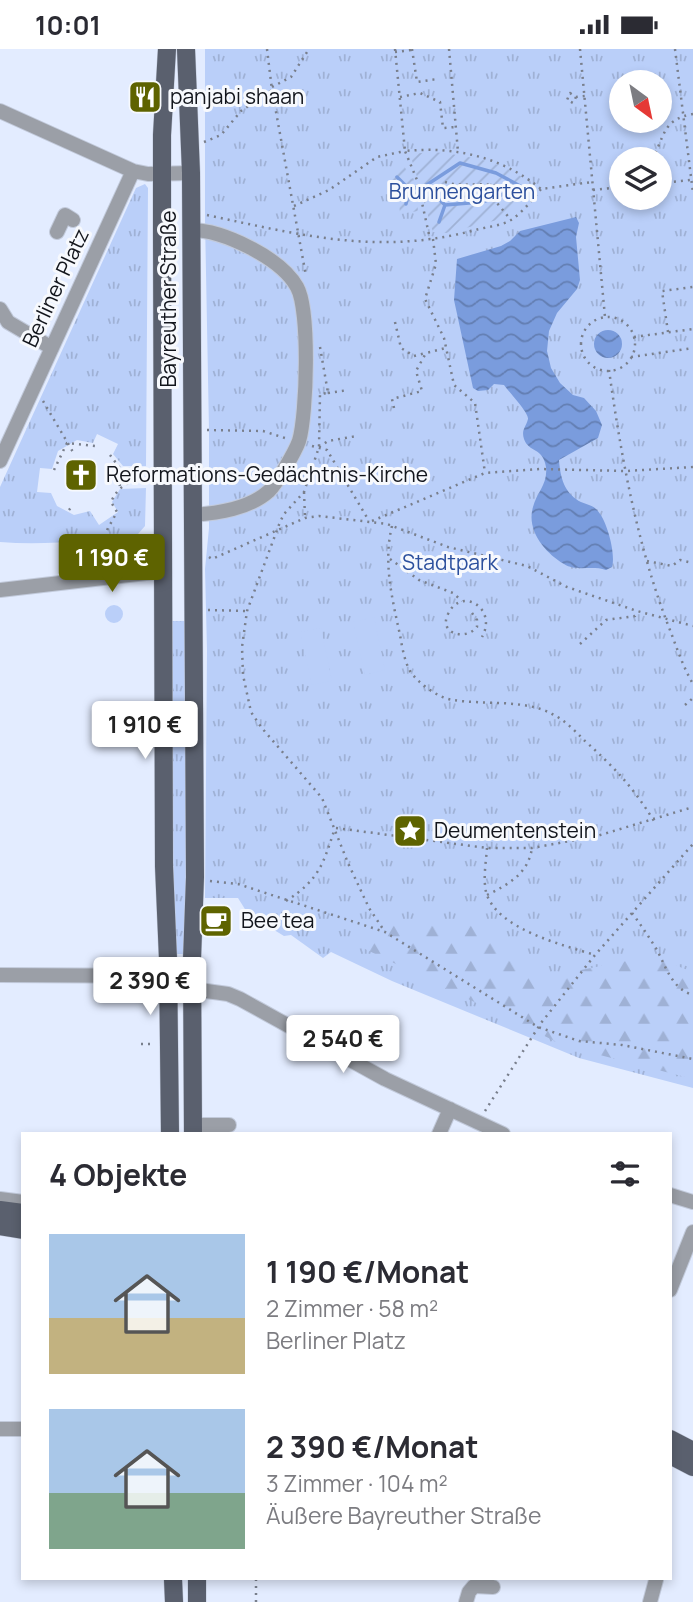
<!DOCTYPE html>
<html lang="de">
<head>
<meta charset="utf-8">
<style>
  :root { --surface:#fff; --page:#f7f7f7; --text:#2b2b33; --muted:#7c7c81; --accent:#5e6300 }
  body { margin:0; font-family:Manrope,sans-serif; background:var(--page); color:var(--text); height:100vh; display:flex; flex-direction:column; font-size:26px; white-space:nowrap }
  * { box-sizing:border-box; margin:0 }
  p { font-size:23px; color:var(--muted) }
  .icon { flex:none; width:38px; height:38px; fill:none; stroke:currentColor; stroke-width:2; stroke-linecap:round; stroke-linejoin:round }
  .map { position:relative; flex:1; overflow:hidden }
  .side { position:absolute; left:21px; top:1083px; width:651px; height:448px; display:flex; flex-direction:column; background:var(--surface); border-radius:0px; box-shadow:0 4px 10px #0003 }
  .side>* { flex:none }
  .needle { width:46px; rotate:147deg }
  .fabs { position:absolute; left:609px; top:21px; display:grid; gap:14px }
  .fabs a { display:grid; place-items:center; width:63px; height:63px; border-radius:50%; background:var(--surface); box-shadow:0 4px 10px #0003; font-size:35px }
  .price { position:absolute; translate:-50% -60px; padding:0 16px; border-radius:7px; background:#fff; color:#222; font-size:23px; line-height:46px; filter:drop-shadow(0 2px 4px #0008) }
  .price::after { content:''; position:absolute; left:50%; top:42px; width:21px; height:16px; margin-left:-10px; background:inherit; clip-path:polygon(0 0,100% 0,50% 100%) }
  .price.current { background:var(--accent); color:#fff }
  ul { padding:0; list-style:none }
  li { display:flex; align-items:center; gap:21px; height:175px; padding:0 28px }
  li span { display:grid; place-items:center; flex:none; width:196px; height:140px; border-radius:0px; color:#555 }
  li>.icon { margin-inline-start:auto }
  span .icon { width:84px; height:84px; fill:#fffc; stroke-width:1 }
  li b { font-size:30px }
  h2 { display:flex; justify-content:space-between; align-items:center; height:84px; padding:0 28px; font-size:30px }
  .status { display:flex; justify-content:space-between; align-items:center; height:49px; padding:0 35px; background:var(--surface); direction:ltr }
  .status svg { height:19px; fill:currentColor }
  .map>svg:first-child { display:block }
  .grass { fill:url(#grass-tufts); fill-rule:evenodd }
  .forest { fill:url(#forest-firs) }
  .garden { fill:url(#garden-furrows) }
  .pitch { fill:#bacff9 }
  .water { fill:url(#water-waves) }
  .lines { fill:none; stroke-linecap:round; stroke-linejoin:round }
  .stream { stroke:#7a9cdd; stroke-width:3.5 }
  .minor-casing { stroke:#c2cadb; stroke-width:16 }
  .major-casing { stroke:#c2cadb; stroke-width:19 }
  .path { stroke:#797f8c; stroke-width:2.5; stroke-dasharray:2 5; stroke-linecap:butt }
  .minor { stroke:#9b9fa7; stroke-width:14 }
  .major { stroke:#5a606e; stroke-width:18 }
  .labels { text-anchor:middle; stroke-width:6; stroke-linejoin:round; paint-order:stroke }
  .poi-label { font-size:21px; fill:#12151c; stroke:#f7f9fd; text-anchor:start }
  .park-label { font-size:21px; fill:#2b4f9d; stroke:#f7f9fd }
  .street-label { font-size:21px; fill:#12151c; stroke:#f7f9fd }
</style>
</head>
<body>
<div class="status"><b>10:01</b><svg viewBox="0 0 49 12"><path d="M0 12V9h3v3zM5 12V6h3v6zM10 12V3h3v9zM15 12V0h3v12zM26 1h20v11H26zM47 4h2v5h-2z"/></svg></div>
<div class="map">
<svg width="693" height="1553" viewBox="0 0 693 1553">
  <defs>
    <pattern id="grass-tufts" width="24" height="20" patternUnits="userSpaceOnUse" patternTransform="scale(1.75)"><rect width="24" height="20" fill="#bacff9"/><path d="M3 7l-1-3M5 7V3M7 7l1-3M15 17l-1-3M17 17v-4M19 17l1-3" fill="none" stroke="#9fb1d5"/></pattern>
    <pattern id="forest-firs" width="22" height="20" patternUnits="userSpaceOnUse" patternTransform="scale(1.75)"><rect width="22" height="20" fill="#bacff9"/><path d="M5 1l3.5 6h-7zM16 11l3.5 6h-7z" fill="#9fb1d5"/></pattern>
    <pattern id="garden-furrows" width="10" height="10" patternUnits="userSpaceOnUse" patternTransform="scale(1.75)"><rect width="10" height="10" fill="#bacff9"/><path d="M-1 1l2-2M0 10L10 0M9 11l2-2" fill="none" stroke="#9fb1d5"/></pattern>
    <pattern id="water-waves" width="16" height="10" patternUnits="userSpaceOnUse" patternTransform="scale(1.75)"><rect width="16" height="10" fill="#7a9cdd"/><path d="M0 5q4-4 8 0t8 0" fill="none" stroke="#637eb2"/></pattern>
  </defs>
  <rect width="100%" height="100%" fill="#e3ecff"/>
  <path class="grass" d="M205,0H693V1039L579,1009L392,932L331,903L323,909L291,886L284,887L248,865L238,849H205L207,601L205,520L209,479V381L205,171ZM621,33H660V72H621ZM621,110H660V149H621Z
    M145,135L148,139L146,417H123L113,405L118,395L97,385L93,394L77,391L58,402L52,420L40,419L37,443L51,444L57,457L74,466L90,462L99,476L118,463L112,453L120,440L146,439L145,477L138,485C92,491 47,497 0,493V438L136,139Z
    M169,572H187L186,905H175L172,842Z"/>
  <path class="forest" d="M472,870L538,934L561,925L651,907L693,923V1030L565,997L363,899L386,876Z"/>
  <path class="garden" d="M433,103C467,107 511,112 535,140L509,168L446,184L433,183L421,143L416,144L418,162L400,165L398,141L389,127L404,117L413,132L418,131L410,105Z"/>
  <path class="pitch" d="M105 565a9 9 0 1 1 18 0a9 9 0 1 1-18 0Z
    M374,568L385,621L365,626L353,573Z
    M321,579L332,632L312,636L300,583Z"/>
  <path class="water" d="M576,168L579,174L576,188L580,231L577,240L557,264L549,282L547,302L551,319L560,334L573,346L584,349L596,362L602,376L598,389L559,411C560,425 563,441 576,450C582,455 591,455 596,460C607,470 616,505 612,518L606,521C592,516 576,523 564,515C545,504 526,481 533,458C537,443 548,435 546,418C543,398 529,404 524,390C521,381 526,378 528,370C529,364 509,343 504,336L494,335L488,341L478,342L473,339L454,251L457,210L501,197L510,192L520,182Z
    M594 295a14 14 0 1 1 28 0a14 14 0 1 1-28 0Z"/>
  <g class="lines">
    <path class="stream" d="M397,128L409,140
      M425,137L445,156L481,153
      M409,140L425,137L460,114L496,124L522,138L485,152
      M406,155L409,140
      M439,173L445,156"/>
    <defs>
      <path id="minor" d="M0,62L133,122L148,125L191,124
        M191,181C223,181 281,209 297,238C310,261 307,365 299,392C295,403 277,434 269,442C249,460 218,464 193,466
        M57,183L65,166L73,171
        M0,260L8,273L52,299
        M0,412L133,122
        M0,541L163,522
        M0,926L169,927
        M192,940L228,945L240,950L385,1030L503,1085
        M200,1076H229
        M439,1085L450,1060
        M670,1146L693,1153
        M0,1150L23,1153
        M670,1241L693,1183
        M0,1380H23
        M466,1553L469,1543L474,1537L493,1538
        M650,1553L656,1531"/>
      <path id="major" d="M167,0L162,86V180L164,817L168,910L170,1085
        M186,0L191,124L195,828L192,910L193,1085
        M0,1161L23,1164
        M0,1177L23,1181
        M670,1390L693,1402
        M670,1406L693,1418
        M173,1530L174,1553
        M197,1530V1553"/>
    </defs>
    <use href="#minor" class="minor-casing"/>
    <use href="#major" class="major-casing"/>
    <path class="path" d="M267,0L272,41L306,227
      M395,0L405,102C455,97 502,108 541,140L592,133
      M412,0L417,33L437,30
      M449,0L458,103
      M580,0L605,268
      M675,0L693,144
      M395,3L412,1
      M272,38L291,28L309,0
      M400,48L420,44L440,53L443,79L456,78
      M576,48L573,54L567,51L570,44L576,48L585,47
      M204,93L221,86L241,62L272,41
      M652,110C665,88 662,70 693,65
      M445,133C463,139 482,132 500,138
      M660,134L691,131
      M490,135L497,154L511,171
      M593,141L621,138
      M294,157L329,141L377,108L405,102L417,131L430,190
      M207,166C300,186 380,207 475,181C486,178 501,177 511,171C522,164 533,150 541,140
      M433,190L436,215L425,250L444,289L454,336L475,354L485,424
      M581 295a27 27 0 1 1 54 0a27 27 0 1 1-54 0Z
      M395,273L401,299L414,307L426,304
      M668,283L662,242L693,238
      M634,288L693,280
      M320,298L328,344L320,345L319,398L304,443L284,465L280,473L247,562L242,598L243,626L251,663L261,678L322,749L348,814L369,859L385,883
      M631,308L693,299
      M609,321C621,407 637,495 668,576C676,596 682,616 693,635
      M328,344L348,341
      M43,352L73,403
      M394,359L392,350L422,342L416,322L426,304L446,299
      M207,381L263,382L285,389
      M312,397L327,401L369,472
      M319,398L328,392L357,387
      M110,406L122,422L136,430
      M54,421L67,394L96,397
      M118,430H132
      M120,437L118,430L122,422
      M304,443L305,468
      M69,461L72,457
      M372,472L485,424L540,420L626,422L693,418
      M392,477C383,513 392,549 400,586C402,597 404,611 410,622C418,634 438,649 453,651C483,656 526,650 552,665C565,671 575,682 585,692C614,718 633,738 654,772
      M107,481L117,463L111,453C118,437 130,431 149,428
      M209,508L212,510L305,469L319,467L387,475L448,498L527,517L567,538L637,562L693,577
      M390,510L419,531L453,544L462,552
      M647,512L672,517L680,511L693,514
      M208,561L247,562
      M472,564L477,571V578C466,592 438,585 448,565C461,537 498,559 482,588
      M580,595L606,571L635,567L637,562
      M685,656L693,649
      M336,779L487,799H532L597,787L693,758
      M487,799C486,813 483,829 486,843C496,880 563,896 595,906
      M210,832L238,835L385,883L538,978L579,992L622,996L693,1010
      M487,846C509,835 528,825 532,799
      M286,852C320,830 323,815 335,779
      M632,864C641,876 649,888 657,901C666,918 672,940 693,946
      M141,995H155
      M485,1062L541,974L595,906L693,795
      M256,1553V1530"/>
    <use href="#minor" class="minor"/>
    <use href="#major" class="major"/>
  </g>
  <defs>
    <symbol id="restaurant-square" viewBox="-11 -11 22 22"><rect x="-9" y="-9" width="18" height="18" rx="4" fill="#5e6300" stroke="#f7f9fd"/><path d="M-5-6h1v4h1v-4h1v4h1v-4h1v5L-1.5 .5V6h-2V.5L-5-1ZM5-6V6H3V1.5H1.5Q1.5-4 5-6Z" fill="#fff"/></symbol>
    <symbol id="church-square" viewBox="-11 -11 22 22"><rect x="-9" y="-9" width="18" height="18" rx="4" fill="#5e6300" stroke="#f7f9fd"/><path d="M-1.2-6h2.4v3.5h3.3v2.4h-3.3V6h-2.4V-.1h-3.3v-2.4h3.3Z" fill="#fff"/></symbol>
    <symbol id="sight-square" viewBox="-11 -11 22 22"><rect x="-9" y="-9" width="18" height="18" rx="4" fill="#5e6300" stroke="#f7f9fd"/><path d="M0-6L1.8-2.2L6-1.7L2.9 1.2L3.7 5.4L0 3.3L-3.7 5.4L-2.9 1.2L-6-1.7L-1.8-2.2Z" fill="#fff"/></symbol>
    <symbol id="cafe-square" viewBox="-11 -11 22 22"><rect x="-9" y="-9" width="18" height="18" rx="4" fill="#5e6300" stroke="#f7f9fd"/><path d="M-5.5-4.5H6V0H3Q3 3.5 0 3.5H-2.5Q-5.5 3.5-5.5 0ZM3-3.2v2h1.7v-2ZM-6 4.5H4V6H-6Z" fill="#fff"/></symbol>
  </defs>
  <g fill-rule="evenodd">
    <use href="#restaurant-square" x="126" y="29" width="38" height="38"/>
    <use href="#church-square" x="62" y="407" width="38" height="38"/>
    <use href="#sight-square" x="391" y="763" width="38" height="38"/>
    <use href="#cafe-square" x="197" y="853" width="38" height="38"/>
  </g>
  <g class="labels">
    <g class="poi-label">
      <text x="170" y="55">panjabi shaan</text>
      <text x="106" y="433">Reformations-Gedächtnis-Kirche</text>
      <text x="434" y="789">Deumentenstein</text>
      <text x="241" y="879">Bee tea</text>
    </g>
    <g class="park-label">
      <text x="462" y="150">Brunnengarten</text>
      <text x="450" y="521">Stadtpark</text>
    </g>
    <g class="street-label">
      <text transform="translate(56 239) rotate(-65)" y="7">Berliner Platz</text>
      <text transform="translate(169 250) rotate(-90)" y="7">Bayreuther Straße</text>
    </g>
  </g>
</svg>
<div class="fabs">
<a><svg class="needle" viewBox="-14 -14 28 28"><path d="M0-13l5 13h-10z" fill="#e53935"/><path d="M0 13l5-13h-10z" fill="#7c7c81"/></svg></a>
<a><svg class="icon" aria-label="layers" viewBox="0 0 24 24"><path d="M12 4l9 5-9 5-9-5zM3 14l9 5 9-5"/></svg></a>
</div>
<b class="price current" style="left:112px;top:545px">1 190 €</b>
<b class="price" style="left:145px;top:712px">1 910 €</b>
<b class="price" style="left:150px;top:968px">2 390 €</b>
<b class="price" style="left:343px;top:1026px">2 540 €</b>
<section class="side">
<h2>4 Objekte<svg class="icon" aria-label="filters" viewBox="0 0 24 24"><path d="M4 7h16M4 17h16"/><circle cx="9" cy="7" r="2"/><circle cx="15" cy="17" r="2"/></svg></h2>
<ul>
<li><span style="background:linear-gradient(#a9c7e8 60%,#c2b280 0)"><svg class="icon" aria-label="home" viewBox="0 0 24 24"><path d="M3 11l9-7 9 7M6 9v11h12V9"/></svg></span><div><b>1 190 €/Monat</b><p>2 Zimmer · 58 m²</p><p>Berliner Platz</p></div></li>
<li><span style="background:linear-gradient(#a9c7e8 60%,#7fa58c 0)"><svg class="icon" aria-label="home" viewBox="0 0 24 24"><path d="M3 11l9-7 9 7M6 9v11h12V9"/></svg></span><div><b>2 390 €/Monat</b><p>3 Zimmer · 104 m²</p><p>Äußere Bayreuther Straße</p></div></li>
</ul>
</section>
</div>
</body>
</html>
